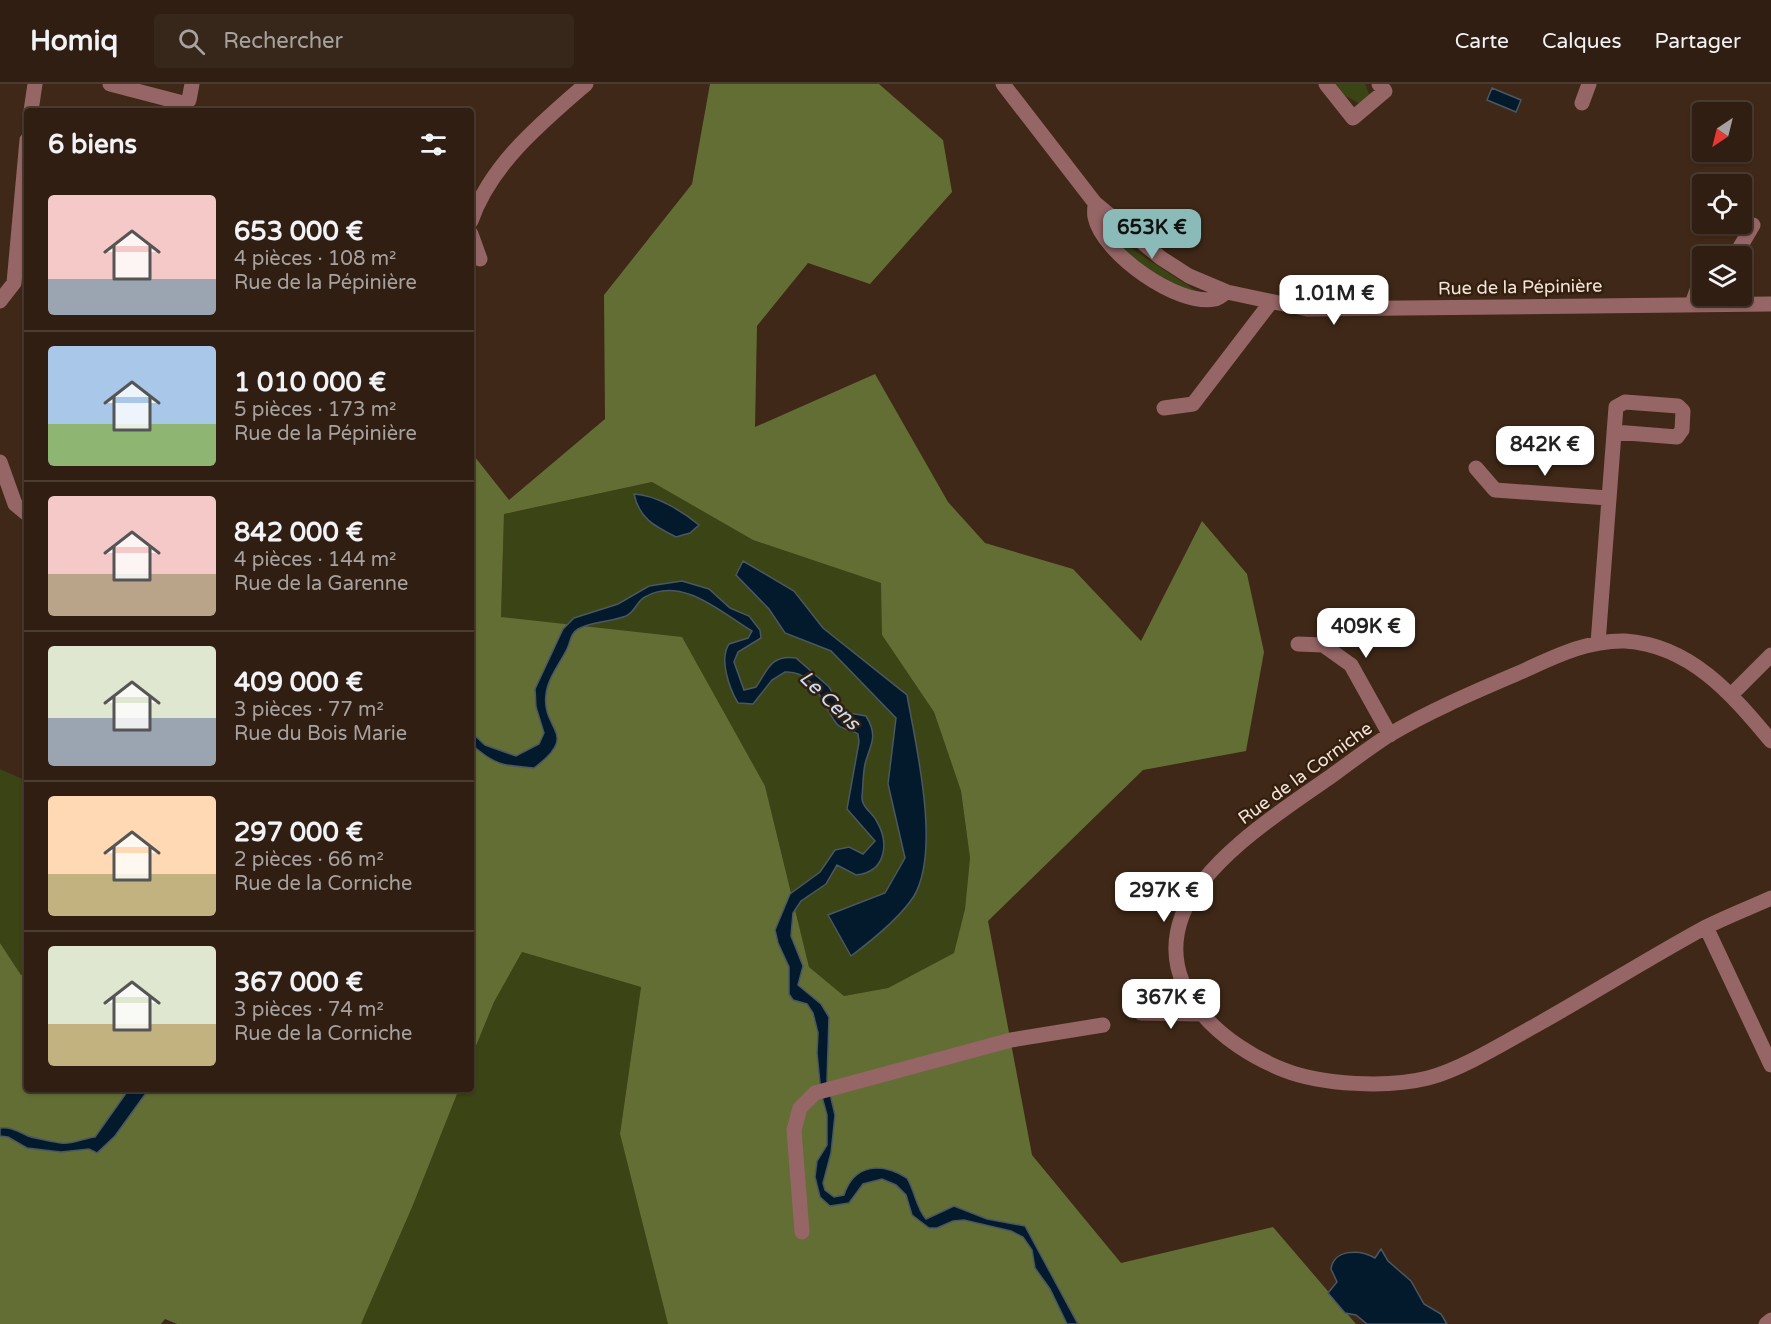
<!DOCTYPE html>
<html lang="fr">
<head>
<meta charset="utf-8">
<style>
  :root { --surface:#2f1e11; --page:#37271a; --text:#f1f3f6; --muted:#a7a29f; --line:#4a3c31; --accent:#8bbbb9 }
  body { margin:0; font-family:"Varela Round",sans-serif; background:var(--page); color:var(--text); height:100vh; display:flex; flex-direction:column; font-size:22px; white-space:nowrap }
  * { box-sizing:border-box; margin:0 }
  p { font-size:20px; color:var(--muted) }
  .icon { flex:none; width:33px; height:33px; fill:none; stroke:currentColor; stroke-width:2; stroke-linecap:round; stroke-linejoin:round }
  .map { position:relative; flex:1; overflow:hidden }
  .details { position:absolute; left:24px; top:24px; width:450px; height:984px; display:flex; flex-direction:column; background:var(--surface); border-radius:6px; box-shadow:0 2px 4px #0004,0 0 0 2px var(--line) }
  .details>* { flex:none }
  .needle { width:39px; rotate:215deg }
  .tools { position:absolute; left:1692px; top:18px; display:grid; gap:12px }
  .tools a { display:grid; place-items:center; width:60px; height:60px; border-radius:6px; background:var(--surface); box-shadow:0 2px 4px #0004,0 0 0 2px var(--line); font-size:30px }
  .price { position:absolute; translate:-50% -51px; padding:0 14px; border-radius:12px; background:#fff; color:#222; font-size:20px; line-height:39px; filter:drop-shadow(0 2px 3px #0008) }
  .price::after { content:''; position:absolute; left:50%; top:36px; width:18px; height:14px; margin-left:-9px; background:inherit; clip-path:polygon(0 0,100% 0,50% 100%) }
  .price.current { background:var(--accent); color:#111 }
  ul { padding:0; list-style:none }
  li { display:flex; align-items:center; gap:18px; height:150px; padding:0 24px }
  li+li { border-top:2px solid var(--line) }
  li span { display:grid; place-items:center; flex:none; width:168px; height:120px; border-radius:6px; color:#555 }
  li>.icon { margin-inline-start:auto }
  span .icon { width:72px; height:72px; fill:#fffc; stroke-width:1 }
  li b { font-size:26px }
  h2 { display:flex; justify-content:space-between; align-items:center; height:72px; padding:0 24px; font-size:26px }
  header { display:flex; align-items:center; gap:36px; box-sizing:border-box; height:84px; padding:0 30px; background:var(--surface); border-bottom:2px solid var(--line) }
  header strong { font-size:28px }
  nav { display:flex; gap:33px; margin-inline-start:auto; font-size:21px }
  .search { width:420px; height:54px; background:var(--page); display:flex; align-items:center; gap:15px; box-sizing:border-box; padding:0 21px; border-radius:6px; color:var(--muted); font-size:22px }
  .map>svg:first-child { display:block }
  .green { fill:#3b4414 }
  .forest { fill:#636e35; fill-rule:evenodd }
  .water { fill:#031a2d; stroke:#4b5761; stroke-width:1.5 }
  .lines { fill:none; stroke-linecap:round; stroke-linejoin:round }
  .minor { stroke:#966566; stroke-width:15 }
  .labels { text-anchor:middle; stroke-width:5; stroke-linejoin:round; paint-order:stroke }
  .street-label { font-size:18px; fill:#f3e4d9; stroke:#341e0d }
  .water-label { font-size:20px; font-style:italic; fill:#c6e0f9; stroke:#341e0d }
</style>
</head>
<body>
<header>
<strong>Homiq</strong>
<div class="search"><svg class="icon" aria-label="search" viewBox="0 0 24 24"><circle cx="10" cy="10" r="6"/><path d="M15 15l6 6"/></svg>Rechercher</div>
<nav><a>Carte</a><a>Calques</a><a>Partager</a></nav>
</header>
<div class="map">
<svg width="1771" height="1240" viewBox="0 0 1771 1240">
  <rect width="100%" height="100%" fill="#3f2817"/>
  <path class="green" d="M1336,0H1365L1370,12L1360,20L1344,11Z
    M1110,145L1129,163L1198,208C1162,199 1129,178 1110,145Z
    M652,398L753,456L882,499V551L934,628L961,707L970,774L965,825L954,869L888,904L844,912L809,883L765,702L501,533L504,430Z
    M0,685L27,697V888L21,891L0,859Z
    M522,868L641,903L620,1050L668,1240H361L413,1121L459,1005H471V974L494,918Z"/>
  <path class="forest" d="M710,0H879L943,56L952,108L870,200L808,179L757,242L755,343L875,290L948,418L985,459L1073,485L1141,557L1202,437L1247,490L1264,568L1246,667L1143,686L988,837L1032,1071L1121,1179L1273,1143L1356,1240H668L620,1050L641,903L522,868L494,918L471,974V368L509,416L605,335L604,211L692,100ZM652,398L753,456L881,499L882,551L934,628L961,707L970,774L965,825L954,869L888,904L844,912L809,883L765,702L682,553L501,533L504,430Z
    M0,859L21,891L27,888V1005H459L413,1121L361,1240H177L165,1235L161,1240H0Z"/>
  <path class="water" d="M1492,4L1521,16L1516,28L1487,16Z
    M634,410C656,411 682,427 699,441L690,449L676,453C654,442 639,434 634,410Z
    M743,477L794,507L823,544L907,611C916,662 941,766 914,812C900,834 871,857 851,872L828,831L885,809L905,774L888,700L896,634L831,567L785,549L769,525L736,491Z
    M682,497L709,505L730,524L749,532L760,546L761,554L738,568L734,578L744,606L756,603C767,588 770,570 796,574L829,603L844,628L866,632C879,653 870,661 865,680C863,690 863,702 862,713C861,722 872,729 876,736C890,759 886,788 856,791L837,781L826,800L801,817L793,829L791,852L803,882L798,901L821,920L829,933L827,997L835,1031L831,1069L823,1099L825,1106L834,1113L844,1111C854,1080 881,1078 907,1094C915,1107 916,1124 926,1135L954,1122L987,1135L1025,1142L1078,1240H1067L1050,1205L1035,1184L1032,1166L1023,1153L1011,1147L964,1136L953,1137L937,1144H929L912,1131L906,1111L896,1101L882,1095L863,1100L849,1119L830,1122L820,1113L815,1093L817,1077L827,1061V1031L821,1009L817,969L818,949L813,929L807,920L793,916L789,910V883L778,859L775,846L790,810L820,788L835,766L849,763L863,770L875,757L847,725L859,658L858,650C851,645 842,646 837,640C822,622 816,586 785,588L772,596L753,620L738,619C729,604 719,575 729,560L748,554L752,547C723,530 682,491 645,513C637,517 635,528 626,532C611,538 593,537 578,545C570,550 571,557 567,565C560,579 548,594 546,610C541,647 581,649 534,684C504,682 494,681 471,660V648L485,661L516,672L539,660L544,649L536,623L535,605L563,545L574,534L618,520L649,502Z
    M129,1005H149L115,1052L97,1069L89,1065L61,1068L27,1064L8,1053L0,1052V1044C12,1043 17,1047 28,1052C30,1053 57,1059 61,1059C71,1061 84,1054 95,1053Z
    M1381,1165L1388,1177L1411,1197L1424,1220L1441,1230L1447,1240H1367L1356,1231L1345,1229L1328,1209L1337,1198L1331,1185C1334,1165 1360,1165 1375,1174Z"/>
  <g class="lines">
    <path class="minor" d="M110,0L183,19L189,16L192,0
      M1003,0L1095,119L1161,174L1189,192L1227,208L1307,225L1771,220
      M1326,0L1353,34L1385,7L1379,0
      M1582,19L1589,0
      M31,27L35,0
      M1095,119C1095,124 1094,129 1095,133C1102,169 1178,223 1215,215C1219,214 1223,210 1227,208
      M471,137C491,80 541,39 586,0
      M471,150L480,175
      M1732,172L1739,165L1753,141
      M0,217L14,199L27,56
      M1692,220L1697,206L1702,201
      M1164,324L1193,320L1271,218
      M0,378L15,420L27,430
      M1476,384L1495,406L1608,414
      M1598,559L1616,323L1625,318L1678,322L1683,327L1682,346L1677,353L1615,348
      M1298,560L1323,561L1351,581L1390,651
      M1732,610L1771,571
      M1771,657C1732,610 1690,561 1625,557C1587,556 1554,573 1521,588C1477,607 1431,626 1389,651C1369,664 1349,679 1330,693C1282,726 1203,777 1182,832C1155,905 1223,962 1284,986C1322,1001 1388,1004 1428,994C1461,986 1509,956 1540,939C1595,908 1649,874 1704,844C1726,833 1749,824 1771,814
      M1706,843L1771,981
      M1141,929L1201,930
      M802,1148L794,1046L800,1024L815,1009L1011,956L1103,941
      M1766,1240L1771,1236"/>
  </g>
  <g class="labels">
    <g class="street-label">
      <text transform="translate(1520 203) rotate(-1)" y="6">Rue de la Pépinière</text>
      <text transform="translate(1305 689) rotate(-36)" y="6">Rue de la Corniche</text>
    </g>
    <g class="water-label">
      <text transform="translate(830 616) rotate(44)" y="7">Le Cens</text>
    </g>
  </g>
</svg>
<div class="tools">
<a><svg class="needle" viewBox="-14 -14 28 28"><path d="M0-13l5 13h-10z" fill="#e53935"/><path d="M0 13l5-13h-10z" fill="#a7a29f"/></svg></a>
<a><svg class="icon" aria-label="locate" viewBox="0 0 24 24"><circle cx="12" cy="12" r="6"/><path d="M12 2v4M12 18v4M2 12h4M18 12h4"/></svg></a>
<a><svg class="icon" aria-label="layers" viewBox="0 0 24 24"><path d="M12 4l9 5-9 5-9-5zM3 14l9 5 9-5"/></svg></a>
</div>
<b class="price current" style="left:1152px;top:176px">653K €</b>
<b class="price" style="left:1334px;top:242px">1.01M €</b>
<b class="price" style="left:1545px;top:393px">842K €</b>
<b class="price" style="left:1366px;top:575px">409K €</b>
<b class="price" style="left:1164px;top:839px">297K €</b>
<b class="price" style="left:1171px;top:946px">367K €</b>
<section class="details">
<h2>6 biens<svg class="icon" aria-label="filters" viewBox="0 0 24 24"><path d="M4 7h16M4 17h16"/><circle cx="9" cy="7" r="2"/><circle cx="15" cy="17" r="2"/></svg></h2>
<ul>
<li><span style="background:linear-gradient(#f6c9c9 70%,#9aa5b1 0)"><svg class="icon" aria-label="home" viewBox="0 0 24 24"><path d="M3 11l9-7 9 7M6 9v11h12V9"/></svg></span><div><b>653 000 €</b><p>4 pièces · 108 m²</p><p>Rue de la Pépinière</p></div></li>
<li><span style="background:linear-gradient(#a9c7e8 65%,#8fb573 0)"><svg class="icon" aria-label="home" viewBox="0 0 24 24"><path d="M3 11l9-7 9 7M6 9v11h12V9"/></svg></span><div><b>1 010 000 €</b><p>5 pièces · 173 m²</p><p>Rue de la Pépinière</p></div></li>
<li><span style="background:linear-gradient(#f6c9c9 65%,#b9a48a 0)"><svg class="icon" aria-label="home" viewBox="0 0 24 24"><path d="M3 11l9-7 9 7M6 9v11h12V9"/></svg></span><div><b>842 000 €</b><p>4 pièces · 144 m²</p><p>Rue de la Garenne</p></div></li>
<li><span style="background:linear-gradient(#dfe7d0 60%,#9aa5b1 0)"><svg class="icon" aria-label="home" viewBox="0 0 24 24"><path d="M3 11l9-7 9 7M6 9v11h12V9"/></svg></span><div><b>409 000 €</b><p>3 pièces · 77 m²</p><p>Rue du Bois Marie</p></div></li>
<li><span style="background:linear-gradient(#ffd9b3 65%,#c2b280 0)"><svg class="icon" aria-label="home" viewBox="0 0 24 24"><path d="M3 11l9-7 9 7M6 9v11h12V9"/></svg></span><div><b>297 000 €</b><p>2 pièces · 66 m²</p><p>Rue de la Corniche</p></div></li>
<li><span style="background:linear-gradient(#dfe7d0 65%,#c2b280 0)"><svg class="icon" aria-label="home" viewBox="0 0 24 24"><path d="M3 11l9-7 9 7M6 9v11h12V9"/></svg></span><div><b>367 000 €</b><p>3 pièces · 74 m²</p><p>Rue de la Corniche</p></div></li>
</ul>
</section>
</div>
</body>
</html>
